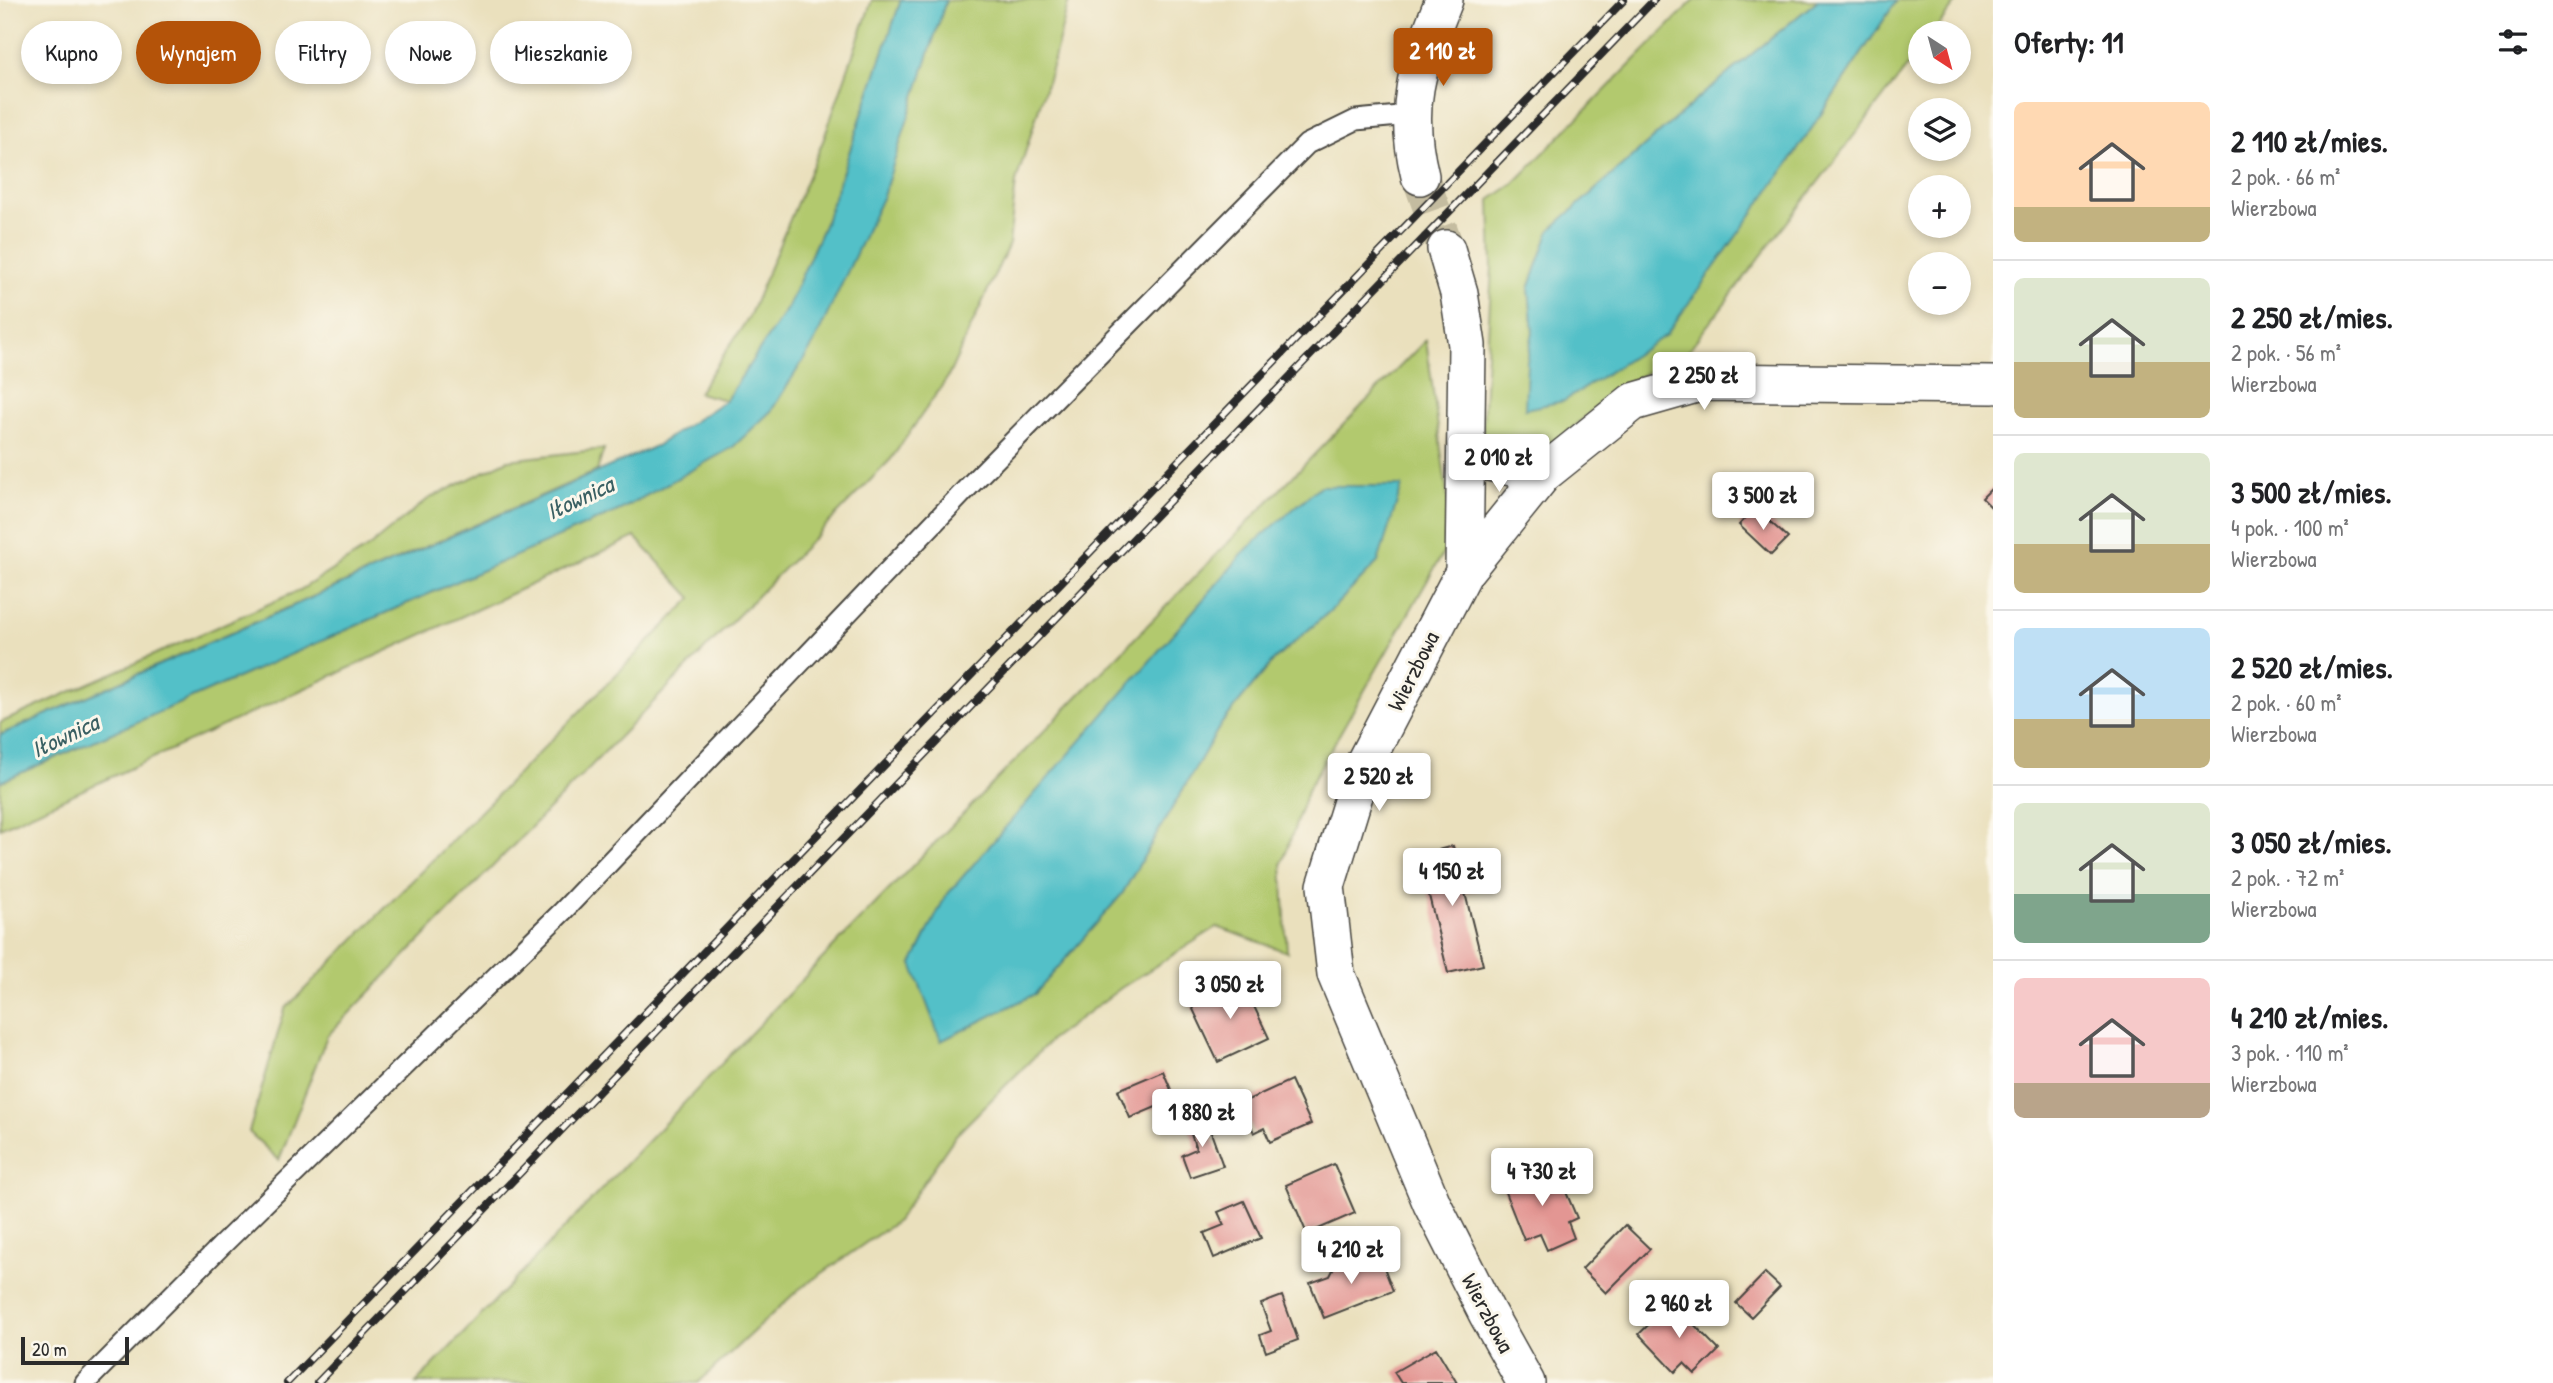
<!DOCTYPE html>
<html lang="pl">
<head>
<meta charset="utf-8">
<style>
  :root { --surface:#fff; --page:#f2f2f2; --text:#202124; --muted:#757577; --line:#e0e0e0; --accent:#b45309 }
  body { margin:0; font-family:"Patrick Hand",sans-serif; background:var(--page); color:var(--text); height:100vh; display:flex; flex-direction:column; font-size:26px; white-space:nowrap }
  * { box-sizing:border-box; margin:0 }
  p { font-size:23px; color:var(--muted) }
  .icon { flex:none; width:38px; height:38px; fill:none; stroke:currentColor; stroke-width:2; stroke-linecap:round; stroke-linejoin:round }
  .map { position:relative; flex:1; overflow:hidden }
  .side { display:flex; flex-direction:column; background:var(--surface); width:560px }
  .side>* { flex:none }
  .top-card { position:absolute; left:21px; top:21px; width:665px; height:63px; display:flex; gap:14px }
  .needle { width:46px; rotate:144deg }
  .controls { position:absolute; left:1908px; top:21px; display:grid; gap:14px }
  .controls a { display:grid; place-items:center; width:63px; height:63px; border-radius:50%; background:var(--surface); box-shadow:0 4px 10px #0003; font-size:35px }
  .scale { position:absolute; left:21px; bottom:18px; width:108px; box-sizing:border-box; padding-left:7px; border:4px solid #2b2b2b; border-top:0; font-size:19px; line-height:24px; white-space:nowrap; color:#2b2b2b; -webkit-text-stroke:5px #fbf7ec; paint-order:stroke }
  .price { position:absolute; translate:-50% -60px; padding:0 16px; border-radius:7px; background:#fff; color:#222; font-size:23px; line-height:46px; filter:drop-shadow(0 2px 4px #0008) }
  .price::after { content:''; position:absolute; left:50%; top:42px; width:21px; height:16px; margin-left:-10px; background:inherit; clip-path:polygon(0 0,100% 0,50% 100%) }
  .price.selected { background:var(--accent); color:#fff }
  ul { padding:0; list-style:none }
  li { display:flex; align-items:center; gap:21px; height:175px; padding:0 21px }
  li+li { border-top:2px solid var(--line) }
  li span { display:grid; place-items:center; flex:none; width:196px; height:140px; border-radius:10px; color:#555 }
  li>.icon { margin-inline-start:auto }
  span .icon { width:84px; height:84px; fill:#fffc; stroke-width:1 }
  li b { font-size:30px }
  h2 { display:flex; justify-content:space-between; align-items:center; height:84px; padding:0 21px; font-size:30px }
  .pill { padding:0 24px; border-radius:32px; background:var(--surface); box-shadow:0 4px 10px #0003; font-size:24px; line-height:63px }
  .pill.selected { background:var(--accent); color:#fff }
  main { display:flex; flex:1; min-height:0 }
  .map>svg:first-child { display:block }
  .green { fill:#b2c96e; stroke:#6e7a4c; stroke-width:2; fill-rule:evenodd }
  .water { fill:#52c0c8; stroke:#3e767a; stroke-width:2 }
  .building { fill:#e39693 }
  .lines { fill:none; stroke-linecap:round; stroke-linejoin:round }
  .street-tunnel { stroke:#c4bca0; stroke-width:37; stroke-dasharray:37 18; stroke-linecap:butt }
  .lane-casing { stroke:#484641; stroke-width:23 }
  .street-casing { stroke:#484641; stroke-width:40 }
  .lane { stroke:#fff; stroke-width:19 }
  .street { stroke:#fff; stroke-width:37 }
  .rail-casing { stroke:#2b2b2b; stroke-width:8 }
  .rail { stroke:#fbf7ec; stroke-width:5; stroke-dasharray:16; stroke-linecap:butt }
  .labels { text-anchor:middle; stroke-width:6; stroke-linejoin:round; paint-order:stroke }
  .street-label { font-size:23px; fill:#2b2b2b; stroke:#fbf7ec }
  .water-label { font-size:24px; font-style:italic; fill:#395f62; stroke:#fbf7ec }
</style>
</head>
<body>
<main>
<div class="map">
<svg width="1993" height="1383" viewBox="0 0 1993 1383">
  <rect width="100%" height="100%" fill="#fbf7ec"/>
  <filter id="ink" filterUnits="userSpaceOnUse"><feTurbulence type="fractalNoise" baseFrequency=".0143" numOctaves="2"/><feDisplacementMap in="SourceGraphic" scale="14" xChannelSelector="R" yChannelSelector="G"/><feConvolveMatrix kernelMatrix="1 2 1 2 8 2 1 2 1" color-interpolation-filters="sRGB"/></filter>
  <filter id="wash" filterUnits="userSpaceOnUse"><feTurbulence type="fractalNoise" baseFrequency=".00686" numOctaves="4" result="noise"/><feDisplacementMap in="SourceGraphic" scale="28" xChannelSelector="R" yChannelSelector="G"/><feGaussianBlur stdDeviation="1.57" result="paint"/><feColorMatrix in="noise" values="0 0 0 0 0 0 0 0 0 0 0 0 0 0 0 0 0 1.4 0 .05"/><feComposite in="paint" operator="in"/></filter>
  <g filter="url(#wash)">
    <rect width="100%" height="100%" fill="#eae0bd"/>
    <path class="green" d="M872,0H901L826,221L788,307L726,400L698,393L749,317L823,141Z
      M946,0H1069L1053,63L1016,182L1009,244L948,377L891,459L327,1036L279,1160L249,1132L285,1009L692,598L635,537L0,828V782L620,510L733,447L883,196Z
      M1694,0H1818L1702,95L1550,230L1529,289L1533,332L1527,361L1790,161L1897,0H1958L1933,33H1920V50L1687,352L1620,386L1541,456L1482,441L1492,267L1490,200L1513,184Z
      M1426,340L1453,536L1308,789L1282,864L1287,952L1217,927L1121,988L1051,1040L956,1135L897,1221L798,1290L698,1383H416L843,937ZM1378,562L1331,610L1274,660L1221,724L1122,894L1035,994L912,964Z
      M604,449L597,471L0,735V723L300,590L369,547L428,499L508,460Z"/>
    <path class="water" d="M901,0H946L883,196L813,345L771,411L733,447L620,510L0,782V735L656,446L726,400L788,307L826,221Z
      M1818,0H1897L1790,161L1666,335L1564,401L1525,409L1527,361L1533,332L1529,289L1550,230L1702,95Z
      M1320,486H1402L1378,562L1331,610L1274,660L1221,724L1122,894L1035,994L941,1041L912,964L945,897L1247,549Z"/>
    <g id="blocks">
      <path class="building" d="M1993,487V509L1982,498Z
        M1755,508L1788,538L1771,555L1739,525Z
        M1453,846L1460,872L1473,868L1479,889L1465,893L1483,965L1448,973L1419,855Z
        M1242,981L1269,1038L1218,1062L1191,1005Z
        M1163,1071L1175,1099L1130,1118L1118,1090Z
        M1291,1080L1311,1124L1270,1142L1264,1128L1254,1133L1241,1103Z
        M1205,1116L1223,1166L1190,1177L1182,1155L1196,1149L1187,1122Z
        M1334,1164L1355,1213L1307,1234L1286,1185Z
        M1555,1166L1577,1218L1568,1222L1574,1238L1547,1250L1540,1234L1524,1240L1503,1187Z
        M1244,1201L1261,1238L1214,1258L1204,1233L1224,1225L1218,1212Z
        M1625,1225L1650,1249L1606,1293L1582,1269Z
        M1380,1257L1393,1291L1324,1318L1310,1283L1330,1276L1335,1266L1351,1260L1361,1264Z
        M1765,1273L1780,1287L1751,1317L1736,1303Z
        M1282,1296L1298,1340L1266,1352L1260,1335L1271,1331L1261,1304Z
        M1672,1302L1719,1350L1695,1374L1684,1363L1675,1372L1639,1334Z
        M1436,1348L1457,1383H1401L1394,1372Z"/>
    </g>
  </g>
  <g filter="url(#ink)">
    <use href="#blocks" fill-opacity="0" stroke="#484641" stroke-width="2"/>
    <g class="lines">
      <path class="street-tunnel" d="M1420,176L1446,249"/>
      <defs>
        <path id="lane" d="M85,1383L222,1245L563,911L974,481L1307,144L1356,120L1410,115"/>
        <path id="street" d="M1420,176C1402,104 1418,66 1444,0
          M1446,249L1459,293L1467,345L1464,572L1363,766L1326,886L1336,974L1432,1204L1487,1313L1526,1383
          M1466,457L1543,474
          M1464,572L1543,474L1633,402L1703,382L1993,385"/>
      </defs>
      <use href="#lane" class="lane-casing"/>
      <use href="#street" class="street-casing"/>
      <use href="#lane" class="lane"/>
      <use href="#street" class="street"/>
      <defs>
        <path id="rail" d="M287,1383L1624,0
          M317,1383L1654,0"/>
      </defs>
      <use href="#rail" class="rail-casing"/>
      <use href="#rail" class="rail"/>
    </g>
  </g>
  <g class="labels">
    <g class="street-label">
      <text transform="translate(1413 671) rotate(-63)" y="8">Wierzbowa</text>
      <text transform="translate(1488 1313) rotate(62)" y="8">Wierzbowa</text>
    </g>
    <g class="water-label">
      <text transform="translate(580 498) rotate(-25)" y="8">Iłownica</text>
      <text transform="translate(65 736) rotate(-25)" y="8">Iłownica</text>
    </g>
  </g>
</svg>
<div class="controls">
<a><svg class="needle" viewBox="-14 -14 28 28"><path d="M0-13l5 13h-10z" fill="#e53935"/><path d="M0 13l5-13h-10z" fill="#757577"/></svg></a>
<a><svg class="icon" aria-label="layers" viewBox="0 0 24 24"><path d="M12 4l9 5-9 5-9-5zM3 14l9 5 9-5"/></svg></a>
<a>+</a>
<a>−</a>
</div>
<div class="scale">20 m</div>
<b class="price selected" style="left:1443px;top:88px">2 110 zł</b>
<b class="price" style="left:1704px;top:412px">2 250 zł</b>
<b class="price" style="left:1499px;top:494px">2 010 zł</b>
<b class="price" style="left:1763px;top:532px">3 500 zł</b>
<b class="price" style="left:1379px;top:813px">2 520 zł</b>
<b class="price" style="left:1452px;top:908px">4 150 zł</b>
<b class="price" style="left:1230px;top:1021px">3 050 zł</b>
<b class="price" style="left:1202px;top:1149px">1 880 zł</b>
<b class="price" style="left:1542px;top:1208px">4 730 zł</b>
<b class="price" style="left:1351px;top:1286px">4 210 zł</b>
<b class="price" style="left:1679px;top:1340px">2 960 zł</b>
<div class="top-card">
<a class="pill">Kupno</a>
<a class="pill selected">Wynajem</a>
<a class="pill">Filtry</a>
<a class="pill">Nowe</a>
<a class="pill">Mieszkanie</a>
</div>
</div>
<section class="side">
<h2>Oferty: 11<svg class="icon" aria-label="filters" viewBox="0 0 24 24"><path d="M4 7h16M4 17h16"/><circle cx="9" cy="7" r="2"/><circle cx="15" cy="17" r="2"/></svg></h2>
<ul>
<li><span style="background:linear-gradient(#ffd9b3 75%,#c2b280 0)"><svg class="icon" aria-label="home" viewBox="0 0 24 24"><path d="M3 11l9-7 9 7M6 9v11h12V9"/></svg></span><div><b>2 110 zł/mies.</b><p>2 pok. · 66 m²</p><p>Wierzbowa</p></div></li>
<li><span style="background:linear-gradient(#dfe7d0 60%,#c2b280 0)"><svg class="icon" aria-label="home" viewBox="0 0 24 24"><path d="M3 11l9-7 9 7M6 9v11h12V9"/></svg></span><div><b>2 250 zł/mies.</b><p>2 pok. · 56 m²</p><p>Wierzbowa</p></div></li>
<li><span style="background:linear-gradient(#dfe7d0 65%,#c2b280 0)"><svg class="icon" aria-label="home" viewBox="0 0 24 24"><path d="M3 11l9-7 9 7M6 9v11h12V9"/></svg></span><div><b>3 500 zł/mies.</b><p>4 pok. · 100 m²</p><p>Wierzbowa</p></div></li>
<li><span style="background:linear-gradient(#bfe0f5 65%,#c2b280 0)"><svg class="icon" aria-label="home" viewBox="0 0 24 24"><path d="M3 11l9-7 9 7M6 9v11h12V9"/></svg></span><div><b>2 520 zł/mies.</b><p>2 pok. · 60 m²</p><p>Wierzbowa</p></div></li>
<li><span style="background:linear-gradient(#dfe7d0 65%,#7fa58c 0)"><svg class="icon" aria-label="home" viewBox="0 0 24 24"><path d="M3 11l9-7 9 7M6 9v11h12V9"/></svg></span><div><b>3 050 zł/mies.</b><p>2 pok. · 72 m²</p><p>Wierzbowa</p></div></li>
<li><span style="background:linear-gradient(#f6c9c9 75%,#b9a48a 0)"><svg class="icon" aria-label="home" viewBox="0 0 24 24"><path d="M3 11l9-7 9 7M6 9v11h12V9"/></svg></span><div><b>4 210 zł/mies.</b><p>3 pok. · 110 m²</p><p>Wierzbowa</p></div></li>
</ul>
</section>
</main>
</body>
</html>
